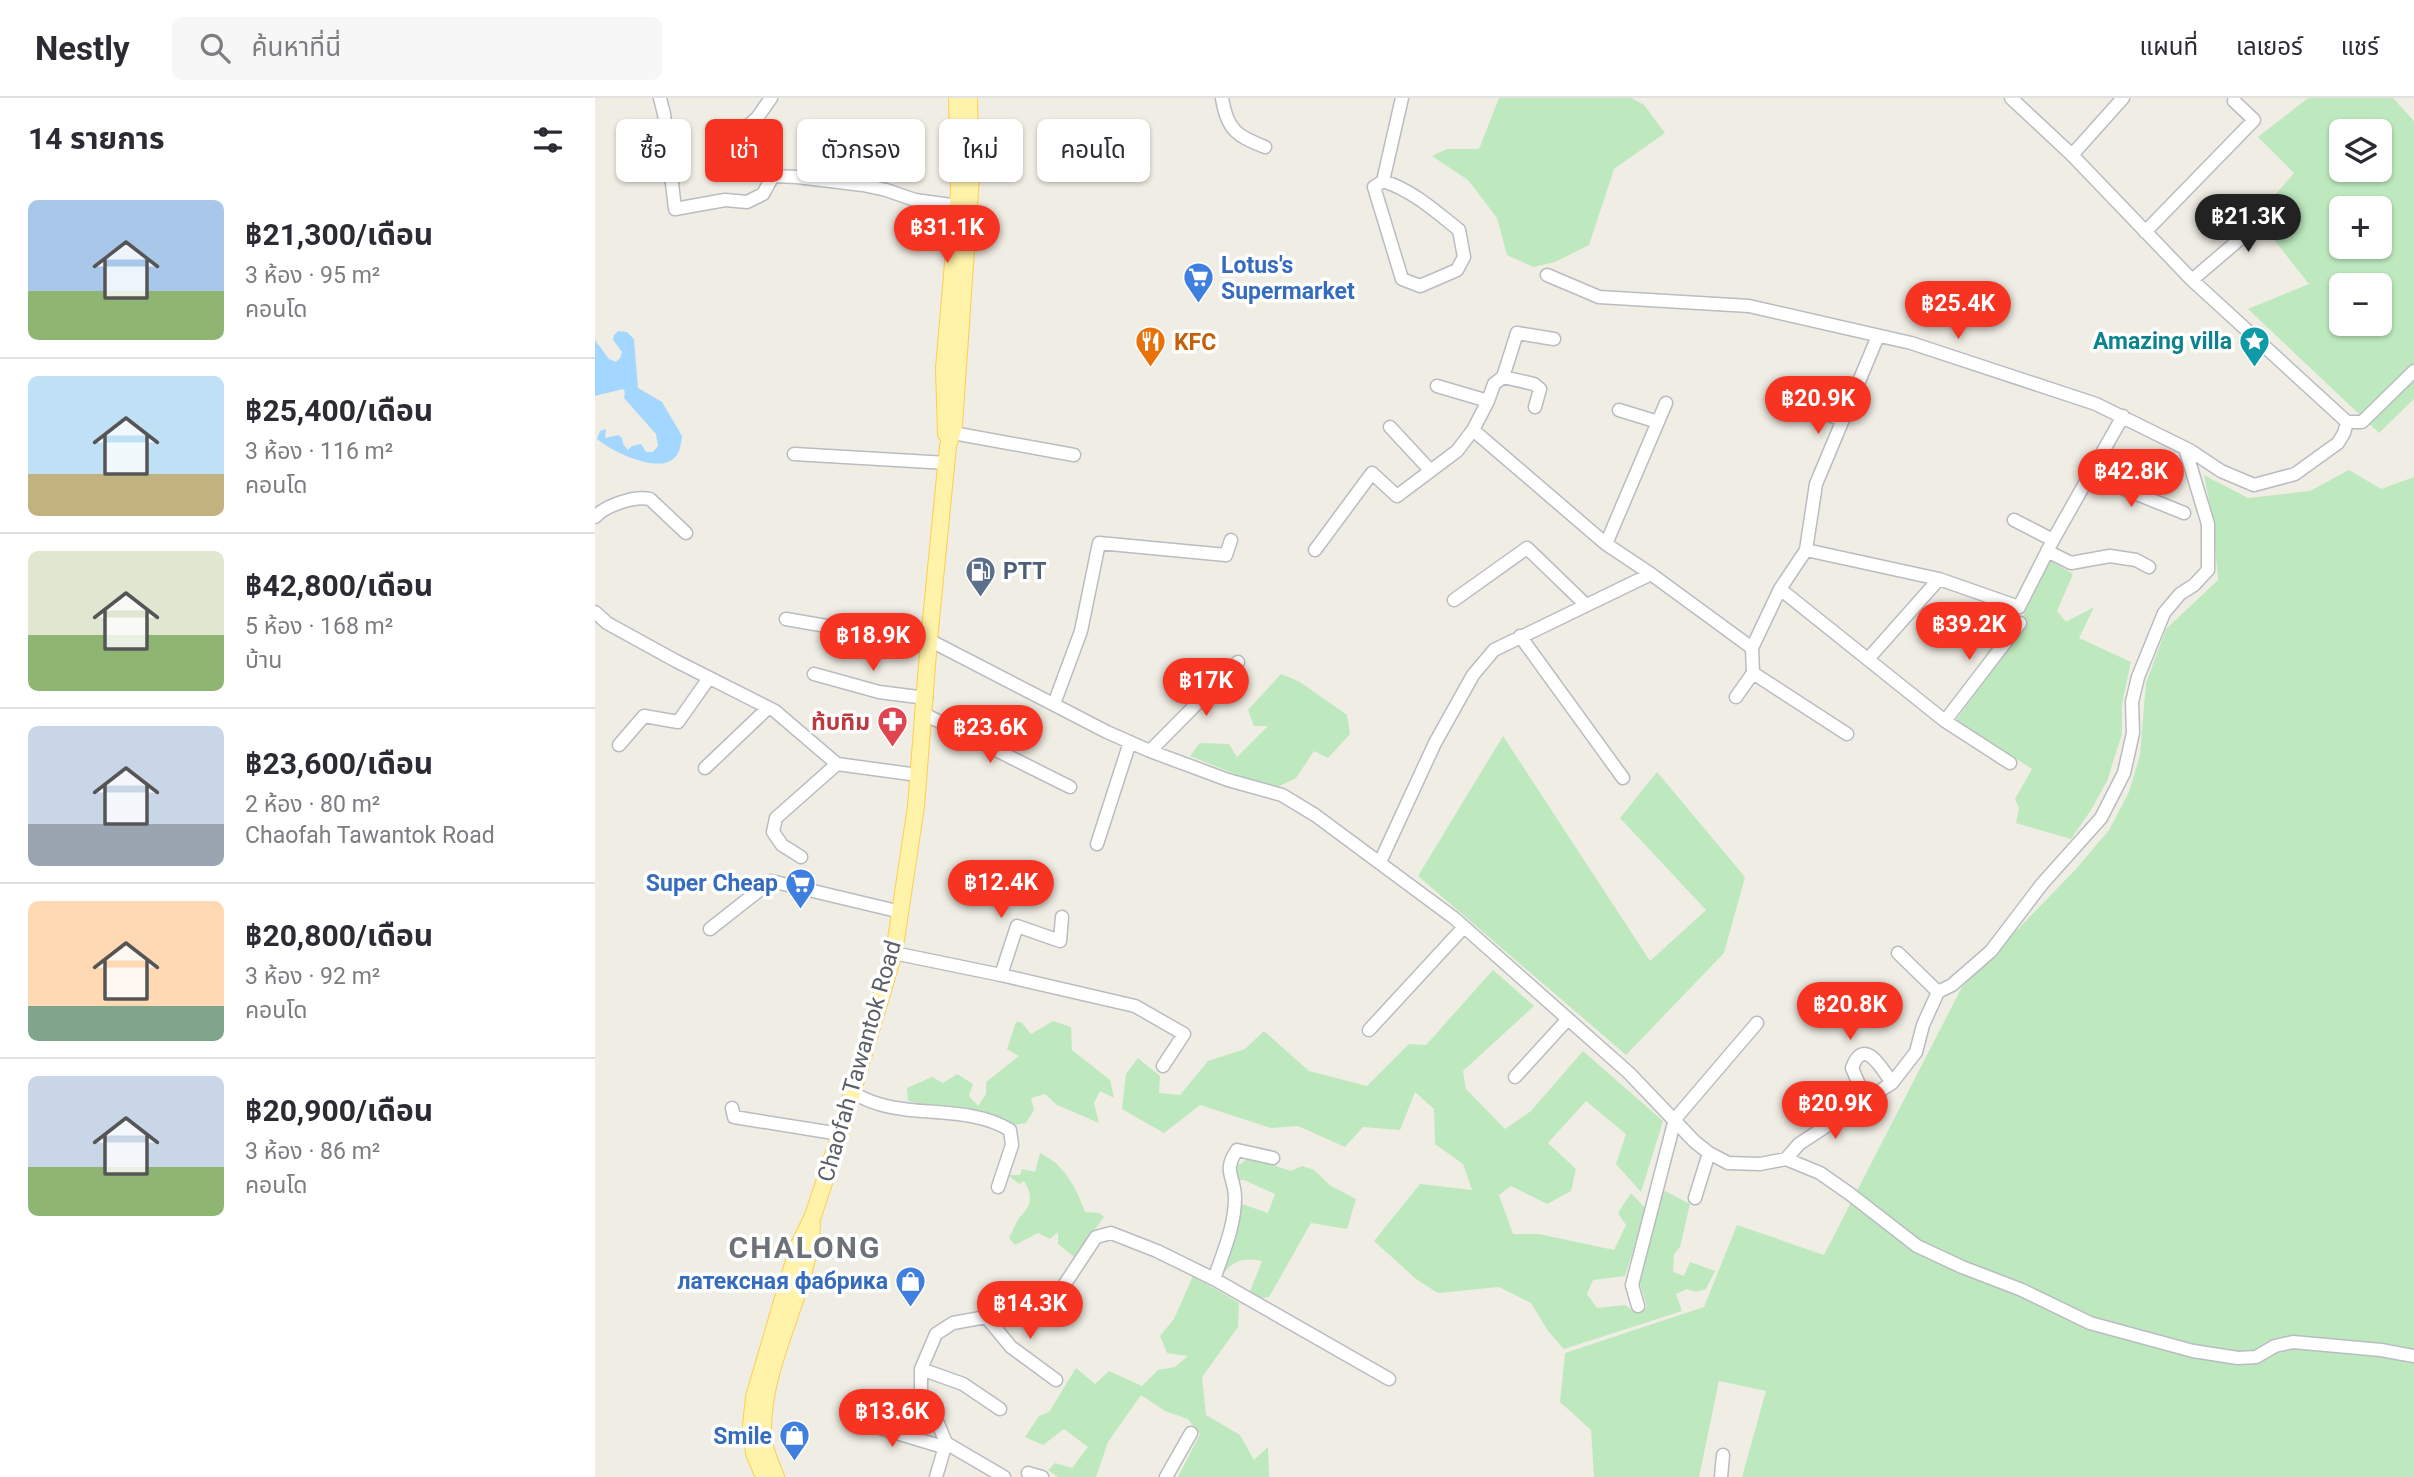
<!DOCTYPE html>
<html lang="th">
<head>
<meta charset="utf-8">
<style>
  :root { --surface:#fff; --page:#f7f7f7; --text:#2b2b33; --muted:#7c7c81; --line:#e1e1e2; --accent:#f73422 }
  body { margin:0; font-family:Roboto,"Noto Sans Thai",sans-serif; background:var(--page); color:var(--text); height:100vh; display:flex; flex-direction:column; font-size:26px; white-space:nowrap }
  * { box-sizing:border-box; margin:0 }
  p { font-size:23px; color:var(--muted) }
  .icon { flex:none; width:38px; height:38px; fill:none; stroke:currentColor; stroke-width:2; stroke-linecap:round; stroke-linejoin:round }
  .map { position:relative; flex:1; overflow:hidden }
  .panel { display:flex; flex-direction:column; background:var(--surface); width:595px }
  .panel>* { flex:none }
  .top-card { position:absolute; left:21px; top:21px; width:665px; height:63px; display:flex; gap:14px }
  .tools { position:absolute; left:1734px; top:21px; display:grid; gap:14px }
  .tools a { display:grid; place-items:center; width:63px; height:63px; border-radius:10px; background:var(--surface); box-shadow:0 2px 5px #0004; font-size:35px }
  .price { position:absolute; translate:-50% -60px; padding:0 16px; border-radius:24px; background:var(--accent); color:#fff; font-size:23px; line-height:46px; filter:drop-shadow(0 2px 4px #0008) }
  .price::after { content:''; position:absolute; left:50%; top:42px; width:21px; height:16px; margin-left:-10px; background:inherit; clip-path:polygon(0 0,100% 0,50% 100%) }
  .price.current { background:#222; color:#fff }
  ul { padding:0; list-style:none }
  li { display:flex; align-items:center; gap:21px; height:175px; padding:0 28px }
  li+li { border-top:2px solid var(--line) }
  li span { display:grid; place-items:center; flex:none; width:196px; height:140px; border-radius:10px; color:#555 }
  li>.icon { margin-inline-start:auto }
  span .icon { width:84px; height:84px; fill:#fffc; stroke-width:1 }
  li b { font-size:30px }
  h2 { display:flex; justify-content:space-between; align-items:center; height:84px; padding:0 28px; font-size:30px }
  .pill { padding:0 24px; border-radius:10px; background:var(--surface); box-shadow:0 2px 5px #0004; font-size:24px; line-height:63px }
  .pill.current { background:var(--accent); color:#fff }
  header { display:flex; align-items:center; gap:42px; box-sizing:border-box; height:98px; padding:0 35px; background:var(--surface); border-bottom:2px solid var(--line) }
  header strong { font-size:33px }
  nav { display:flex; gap:38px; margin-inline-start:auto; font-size:24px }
  .search { width:490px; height:63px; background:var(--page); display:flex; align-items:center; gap:18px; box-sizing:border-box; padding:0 24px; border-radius:10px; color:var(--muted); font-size:26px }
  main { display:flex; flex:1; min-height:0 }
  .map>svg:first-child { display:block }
  .green { fill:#bee9be; fill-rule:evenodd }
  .water { fill:#a4d7ff }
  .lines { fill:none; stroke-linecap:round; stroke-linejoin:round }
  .minor-casing { stroke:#b9bcc1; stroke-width:15 }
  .major-casing { stroke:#fdce4f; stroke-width:18 }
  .minor { stroke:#fff; stroke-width:12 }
  .major { stroke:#fff2a9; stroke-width:16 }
  .labels { text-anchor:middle; stroke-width:7; stroke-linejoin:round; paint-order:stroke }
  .shop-label { font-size:23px; font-weight:bold; fill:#366cbe; stroke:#fff; text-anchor:end }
  .culture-label { font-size:23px; font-weight:bold; fill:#0d838f; stroke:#fff; text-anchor:end }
  .food-label { font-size:23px; font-weight:bold; fill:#c56008; stroke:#fff; text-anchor:start }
  .service-label { font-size:23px; font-weight:bold; fill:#4e5e75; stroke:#fff; text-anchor:start }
  .health-label { font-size:23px; font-weight:bold; fill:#be3a42; stroke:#fff; text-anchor:end }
  .street-label { font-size:23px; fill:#5c6066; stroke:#fff }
  .district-label { font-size:30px; font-weight:bold; letter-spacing:2px; fill:#6c7278; stroke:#fff }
</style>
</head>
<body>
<header>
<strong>Nestly</strong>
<div class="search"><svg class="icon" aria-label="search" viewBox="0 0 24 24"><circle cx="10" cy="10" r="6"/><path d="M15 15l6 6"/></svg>ค้นหาที่นี่</div>
<nav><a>แผนที่</a><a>เลเยอร์</a><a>แชร์</a></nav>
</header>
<main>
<section class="panel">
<h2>14 รายการ<svg class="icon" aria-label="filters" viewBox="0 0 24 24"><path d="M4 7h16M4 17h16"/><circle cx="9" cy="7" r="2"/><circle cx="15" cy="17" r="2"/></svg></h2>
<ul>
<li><span style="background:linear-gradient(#a9c7e8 65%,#8fb573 0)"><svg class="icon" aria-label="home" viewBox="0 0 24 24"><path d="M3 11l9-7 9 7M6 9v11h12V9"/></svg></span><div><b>฿21,300/เดือน</b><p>3 ห้อง · 95 m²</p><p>คอนโด</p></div></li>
<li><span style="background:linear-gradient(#bfe0f5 70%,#c2b280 0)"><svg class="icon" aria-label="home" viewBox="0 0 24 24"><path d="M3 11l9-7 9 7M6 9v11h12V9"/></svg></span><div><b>฿25,400/เดือน</b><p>3 ห้อง · 116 m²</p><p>คอนโด</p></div></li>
<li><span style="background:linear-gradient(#dfe7d0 60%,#8fb573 0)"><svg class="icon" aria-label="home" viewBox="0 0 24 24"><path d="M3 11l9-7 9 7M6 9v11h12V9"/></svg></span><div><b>฿42,800/เดือน</b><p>5 ห้อง · 168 m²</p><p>บ้าน</p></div></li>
<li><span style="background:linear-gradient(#c9d6e8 70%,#9aa5b1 0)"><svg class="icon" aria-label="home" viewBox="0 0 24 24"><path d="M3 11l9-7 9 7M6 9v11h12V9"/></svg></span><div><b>฿23,600/เดือน</b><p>2 ห้อง · 80 m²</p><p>Chaofah Tawantok Road</p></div></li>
<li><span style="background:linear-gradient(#ffd9b3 75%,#7fa58c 0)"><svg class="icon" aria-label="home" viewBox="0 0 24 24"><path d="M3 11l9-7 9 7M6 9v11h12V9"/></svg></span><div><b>฿20,800/เดือน</b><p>3 ห้อง · 92 m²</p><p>คอนโด</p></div></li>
<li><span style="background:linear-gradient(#c9d6e8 65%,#8fb573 0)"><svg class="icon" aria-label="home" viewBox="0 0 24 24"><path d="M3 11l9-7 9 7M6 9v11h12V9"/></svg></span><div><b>฿20,900/เดือน</b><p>3 ห้อง · 86 m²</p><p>คอนโด</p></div></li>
</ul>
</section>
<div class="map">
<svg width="1819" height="1379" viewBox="0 0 1819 1379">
  <rect width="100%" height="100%" fill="#f0ede4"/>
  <path class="green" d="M904,0H1036L1049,7L1070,35L1019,71L994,147L960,164L938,169L912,157L902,120L873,82L837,58L852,51H884Z
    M1713,0H1798L1819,23V301L1784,335L1653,211L1714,186L1661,119L1699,75L1663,39ZM1746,33H1785V72H1746ZM1746,110H1785V149H1746ZM1746,187H1785V226H1746Z
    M1754,372L1786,391L1819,379V1379H1147L1171,1293L1124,1283L1104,1379H999L996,1332L965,1304L970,1255L1109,1209L1142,1127L1229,1157L1367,889L1481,771L1514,732L1534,694L1545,657L1551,585L1571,531L1623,482L1618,423L1609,377L1653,400L1715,393Z
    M1454,462L1478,476L1462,513L1471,524L1499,509L1484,540L1536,564L1527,606V636L1512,683L1496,712L1476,741L1421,725L1424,710L1420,701L1437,671L1361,622L1430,528L1429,515Z
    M686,576L705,584L752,617L755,636L733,660L719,653L701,680L682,689L650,680L595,658L605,645L634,646L642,659L673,628H659L653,612Z
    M908,638L1055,863L1111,812L1025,720L1062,674L1150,779L1129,855L1031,957L823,778Z
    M898,872L939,908L868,973L871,991L910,1031L936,1013L988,953L1068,1023L1046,1094L1021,1066L1031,1036L991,1003L953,1045L981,1071L976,1093L952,1106L916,1088L904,1097L918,1136H944L1019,1152L1031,1127L1023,1115L1036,1095L1051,1111L1030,1178L998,1182L992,1196L1002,1210L1030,1207L1043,1216L1052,1209L1044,1182L1066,1091L1095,1106L1085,1149L1079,1156L1078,1174L1089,1178L1095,1164L1120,1173L1111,1191L1101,1194L1092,1191L1081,1196L1087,1213L969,1251L953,1233L936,1205L904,1189L843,1195L821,1181L779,1143L825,1086L877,1092L868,1066L840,1046L839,1011L820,994L805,1032L768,1029L750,1049L703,1028L676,1030L605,1007L569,1035L527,1011L531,976L543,960L565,978L564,995L585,997L613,963L650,951L669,933L714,973L772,988L814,946L831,947Z
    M458,923L476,929L477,952L515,982L519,1000L505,993L499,1005L504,1025L462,1007L450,996L436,1000L439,1012L431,1025L418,1027L405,1019L313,1003L312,990L337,979L348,985L362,976L378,986L374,998L383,1008L391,996V984L424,958L412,951L421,924H426L436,936Z
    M445,1055C469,1066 481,1089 490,1114L504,1115L509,1119L479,1159L463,1146V1134L455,1141L443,1135L420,1147L414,1140C417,1134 421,1124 425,1119C437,1107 438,1097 429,1083L424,1086L413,1077H425L427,1071L440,1074Z
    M654,1059L696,1073L707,1068L719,1072L736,1088L761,1101L752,1131L716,1125L674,1199L661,1201L654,1196L667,1163C649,1159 637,1162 627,1178L625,1175L636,1139L642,1138L641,1121L644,1105L673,1115L680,1096L649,1082H641L637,1065L646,1066Z
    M598,1178L644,1205L643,1229L607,1279L611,1317L645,1337L659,1362L673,1349L674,1379H583L605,1336L593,1321L570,1313L546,1297L513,1344L501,1379H463L453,1372L460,1365L477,1370L493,1349L469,1331L448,1347L430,1339L444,1318L454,1314L481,1270L500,1286L514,1273L547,1288L563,1272L580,1269L593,1258L572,1255L565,1238L579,1221Z"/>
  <path class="water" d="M23,233L32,234L39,241L43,290L67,304L87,338C86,346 85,357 77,362C59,374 16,353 2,341L5,333L11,331L10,340L23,337L27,340L28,346L33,352L37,348L46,346L51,354H58L63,348L61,336L29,300L30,294L28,291L0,298V242L14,261L21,264L25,260L27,254L18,242L19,237Z"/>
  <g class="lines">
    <defs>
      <path id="minor" d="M65,0L69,16L80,111L130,102L152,104L168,96L178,78L202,79L268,87L291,92L320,102L363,108
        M176,0L162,20L142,37L175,58L178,78
        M627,0C632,32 642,38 670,49
        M235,37L263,55L268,87
        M1477,57L1528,0
        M788,83C817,92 840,113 864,132L869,159L862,172L825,188L807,181L779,89Z
        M788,83L807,0
        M1550,134L1659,22L1639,3
        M952,177L1004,199L1154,208L1316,245L1501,306L1596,353L1626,373L1659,387L1700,376L1743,345L1749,335L1752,324L1597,182L1477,57L1416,0
        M1597,182L1687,105
        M908,279L939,286L945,291L940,309
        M1191,287L1188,301L1248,322
        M842,288L893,303
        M1024,312L1063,324
        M1752,324H1767L1819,273
        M795,329L835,372
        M878,332L1011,446L1056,476L1157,550L1185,491L1350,623L1415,665
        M358,335L479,357
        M199,356L352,365
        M1495,377L1589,415
        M0,419C11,407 39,398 55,401L91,435
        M1419,422L1458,442
        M1011,446L1071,305
        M720,452L777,375L802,398L862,353L878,332L893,303L899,286L908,279L922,235L959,241
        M1211,452L1221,386L1283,238
        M1452,453L1476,465L1515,458L1541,462L1554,469
        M1185,491L1211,452L1344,481L1424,509L1458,442L1528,318
        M859,502L932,450L991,507
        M0,514L12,525L81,563L180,613L242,666L323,677
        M191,521L289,538L334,542L512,634L555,653L633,682L687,697L720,717L859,820L1034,975L1100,1044L1114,1055L1133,1065L1165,1066L1191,1061L1225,1075L1255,1096L1322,1148L1367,1169L1427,1192L1495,1225L1598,1253L1643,1260L1661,1259L1680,1248L1698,1244L1786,1252L1819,1258
        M925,538L1028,680
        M1157,550L1158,575L1252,636
        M1273,561L1344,481
        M219,576L284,594L331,600
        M1141,599L1158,575
        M459,606L486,533L504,445L631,457L636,442
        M329,616L475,689
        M1350,623L1425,525
        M24,647L49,618L83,624L114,580
        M555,653L643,564
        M110,670L173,610
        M502,746L535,644
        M206,759L187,747L178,734L181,720L242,666
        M785,764L840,645L878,577L899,552L1056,476
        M115,831L176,783L306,814
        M299,855L406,877L540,908L589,936L568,968
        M1303,855L1343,894
        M406,877L422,828L465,843L467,819
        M774,932L869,829
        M920,979L972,922
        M257,994C305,1025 368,1003 415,1032L417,1047L403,1089
        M1271,1003L1257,970C1269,937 1287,971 1297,985
        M137,1010L139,1019L245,1036
        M1191,1061L1204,1046L1297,985L1321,954L1328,927L1343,894L1357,887L1396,853L1447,786L1506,720L1529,675L1538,635L1537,604L1543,579L1569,515L1585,496L1599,487L1613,472V426L1590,350
        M1100,1100L1114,1055
        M619,1181C628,1155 640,1128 640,1100C640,1078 627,1074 642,1052L678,1060
        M1043,1208L1037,1187L1080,1021L1162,925
        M392,1220L416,1249L461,1282
        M326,1271L368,1286L405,1311
        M255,1321L348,1349
        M351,1345L409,1379
        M433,1375L447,1379
        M341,1379L351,1345L340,1318L326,1296V1271L341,1236L358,1225L456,1207L501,1139L516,1135L562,1153L619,1181L794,1281
        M571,1379L596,1335
        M1126,1379L1128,1357"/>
      <path id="major" d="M351,336L349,270L364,95L362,0
        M169,1379L159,1355L156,1328L159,1299L203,1149L218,1118L245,1036L299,855L321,708L334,542L353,348L359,327L376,79L374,0
        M181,1379C175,1364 168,1349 168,1332C168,1261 212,1198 217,1127"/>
    </defs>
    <use href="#minor" class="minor-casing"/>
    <use href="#major" class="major-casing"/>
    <use href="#minor" class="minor"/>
    <use href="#major" class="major"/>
  </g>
  <defs>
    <symbol id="supermarket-pin" viewBox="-11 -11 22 30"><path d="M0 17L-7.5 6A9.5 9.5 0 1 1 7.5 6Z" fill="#3f7fe0" stroke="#fff"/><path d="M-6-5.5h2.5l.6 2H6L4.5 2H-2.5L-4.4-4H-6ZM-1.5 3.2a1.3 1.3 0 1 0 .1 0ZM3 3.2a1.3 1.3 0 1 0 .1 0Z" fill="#fff"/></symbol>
    <symbol id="sight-pin" viewBox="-11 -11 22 30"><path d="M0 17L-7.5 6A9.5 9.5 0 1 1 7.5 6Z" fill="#0f9aa8" stroke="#fff"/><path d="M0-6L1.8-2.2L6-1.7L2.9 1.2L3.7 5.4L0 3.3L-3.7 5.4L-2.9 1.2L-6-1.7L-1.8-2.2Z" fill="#fff"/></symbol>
    <symbol id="restaurant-pin" viewBox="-11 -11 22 30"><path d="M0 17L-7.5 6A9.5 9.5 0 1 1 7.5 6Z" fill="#e8710a" stroke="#fff"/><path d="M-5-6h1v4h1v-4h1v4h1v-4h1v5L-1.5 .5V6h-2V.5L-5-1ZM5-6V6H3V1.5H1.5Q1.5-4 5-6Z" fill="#fff"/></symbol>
    <symbol id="fuel-pin" viewBox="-11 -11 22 30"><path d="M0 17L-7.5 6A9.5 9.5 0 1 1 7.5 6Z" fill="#5c6f8a" stroke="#fff"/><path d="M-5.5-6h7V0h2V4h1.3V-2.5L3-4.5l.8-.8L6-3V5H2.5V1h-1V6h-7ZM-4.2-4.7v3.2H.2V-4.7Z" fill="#fff"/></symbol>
    <symbol id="pharmacy-pin" viewBox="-11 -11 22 30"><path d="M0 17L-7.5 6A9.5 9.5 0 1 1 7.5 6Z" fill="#e0444e" stroke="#fff"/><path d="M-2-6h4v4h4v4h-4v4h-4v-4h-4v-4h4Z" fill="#fff"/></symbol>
    <symbol id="shop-pin" viewBox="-11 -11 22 30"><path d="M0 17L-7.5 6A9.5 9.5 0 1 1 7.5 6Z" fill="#3f7fe0" stroke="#fff"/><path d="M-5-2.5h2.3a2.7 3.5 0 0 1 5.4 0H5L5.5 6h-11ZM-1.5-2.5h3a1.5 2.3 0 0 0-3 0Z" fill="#fff"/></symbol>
  </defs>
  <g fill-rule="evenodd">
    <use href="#supermarket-pin" x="586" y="162" width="35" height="47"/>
    <use href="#sight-pin" x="1642" y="226" width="35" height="47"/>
    <use href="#restaurant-pin" x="538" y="226" width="35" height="47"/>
    <use href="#fuel-pin" x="368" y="456" width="35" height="47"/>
    <use href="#pharmacy-pin" x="280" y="606" width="35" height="47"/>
    <use href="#supermarket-pin" x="188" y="768" width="35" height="47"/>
    <use href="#shop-pin" x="298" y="1166" width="35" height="47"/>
    <use href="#shop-pin" x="182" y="1320" width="35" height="47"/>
  </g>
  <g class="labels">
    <g class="shop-label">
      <text x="626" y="175" text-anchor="start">Lotus's<tspan x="626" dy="26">Supermarket</tspan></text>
      <text x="183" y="793">Super Cheap</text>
      <text x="293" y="1191">латексная фабрика</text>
      <text x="177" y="1346">Smile</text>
    </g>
    <g class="culture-label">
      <text x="1637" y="251">Amazing villa</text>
    </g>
    <g class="food-label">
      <text x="579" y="252">KFC</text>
    </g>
    <g class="service-label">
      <text x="408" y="481">PTT</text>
    </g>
    <g class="health-label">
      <text x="275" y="632">ท้บทิม</text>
    </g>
    <g class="street-label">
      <text transform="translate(264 963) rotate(-74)" y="8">Chaofah Tawantok Road</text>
    </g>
    <g class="district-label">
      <text x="210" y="1160">CHALONG</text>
    </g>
  </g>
</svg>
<div class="tools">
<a><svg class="icon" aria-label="layers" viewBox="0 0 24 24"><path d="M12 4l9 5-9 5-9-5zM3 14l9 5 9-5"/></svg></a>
<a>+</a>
<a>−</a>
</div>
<b class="price current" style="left:1653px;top:156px">฿21.3K</b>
<b class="price" style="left:352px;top:167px">฿31.1K</b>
<b class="price" style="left:1363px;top:243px">฿25.4K</b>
<b class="price" style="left:1223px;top:338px">฿20.9K</b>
<b class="price" style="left:1536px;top:411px">฿42.8K</b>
<b class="price" style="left:1374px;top:564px">฿39.2K</b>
<b class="price" style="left:278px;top:575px">฿18.9K</b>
<b class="price" style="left:611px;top:620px">฿17K</b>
<b class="price" style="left:395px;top:667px">฿23.6K</b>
<b class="price" style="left:406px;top:822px">฿12.4K</b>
<b class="price" style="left:1255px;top:944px">฿20.8K</b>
<b class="price" style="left:1240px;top:1043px">฿20.9K</b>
<b class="price" style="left:435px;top:1243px">฿14.3K</b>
<b class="price" style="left:297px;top:1351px">฿13.6K</b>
<div class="top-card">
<a class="pill">ซื้อ</a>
<a class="pill current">เช่า</a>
<a class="pill">ตัวกรอง</a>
<a class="pill">ใหม่</a>
<a class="pill">คอนโด</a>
</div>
</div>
</main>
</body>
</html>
